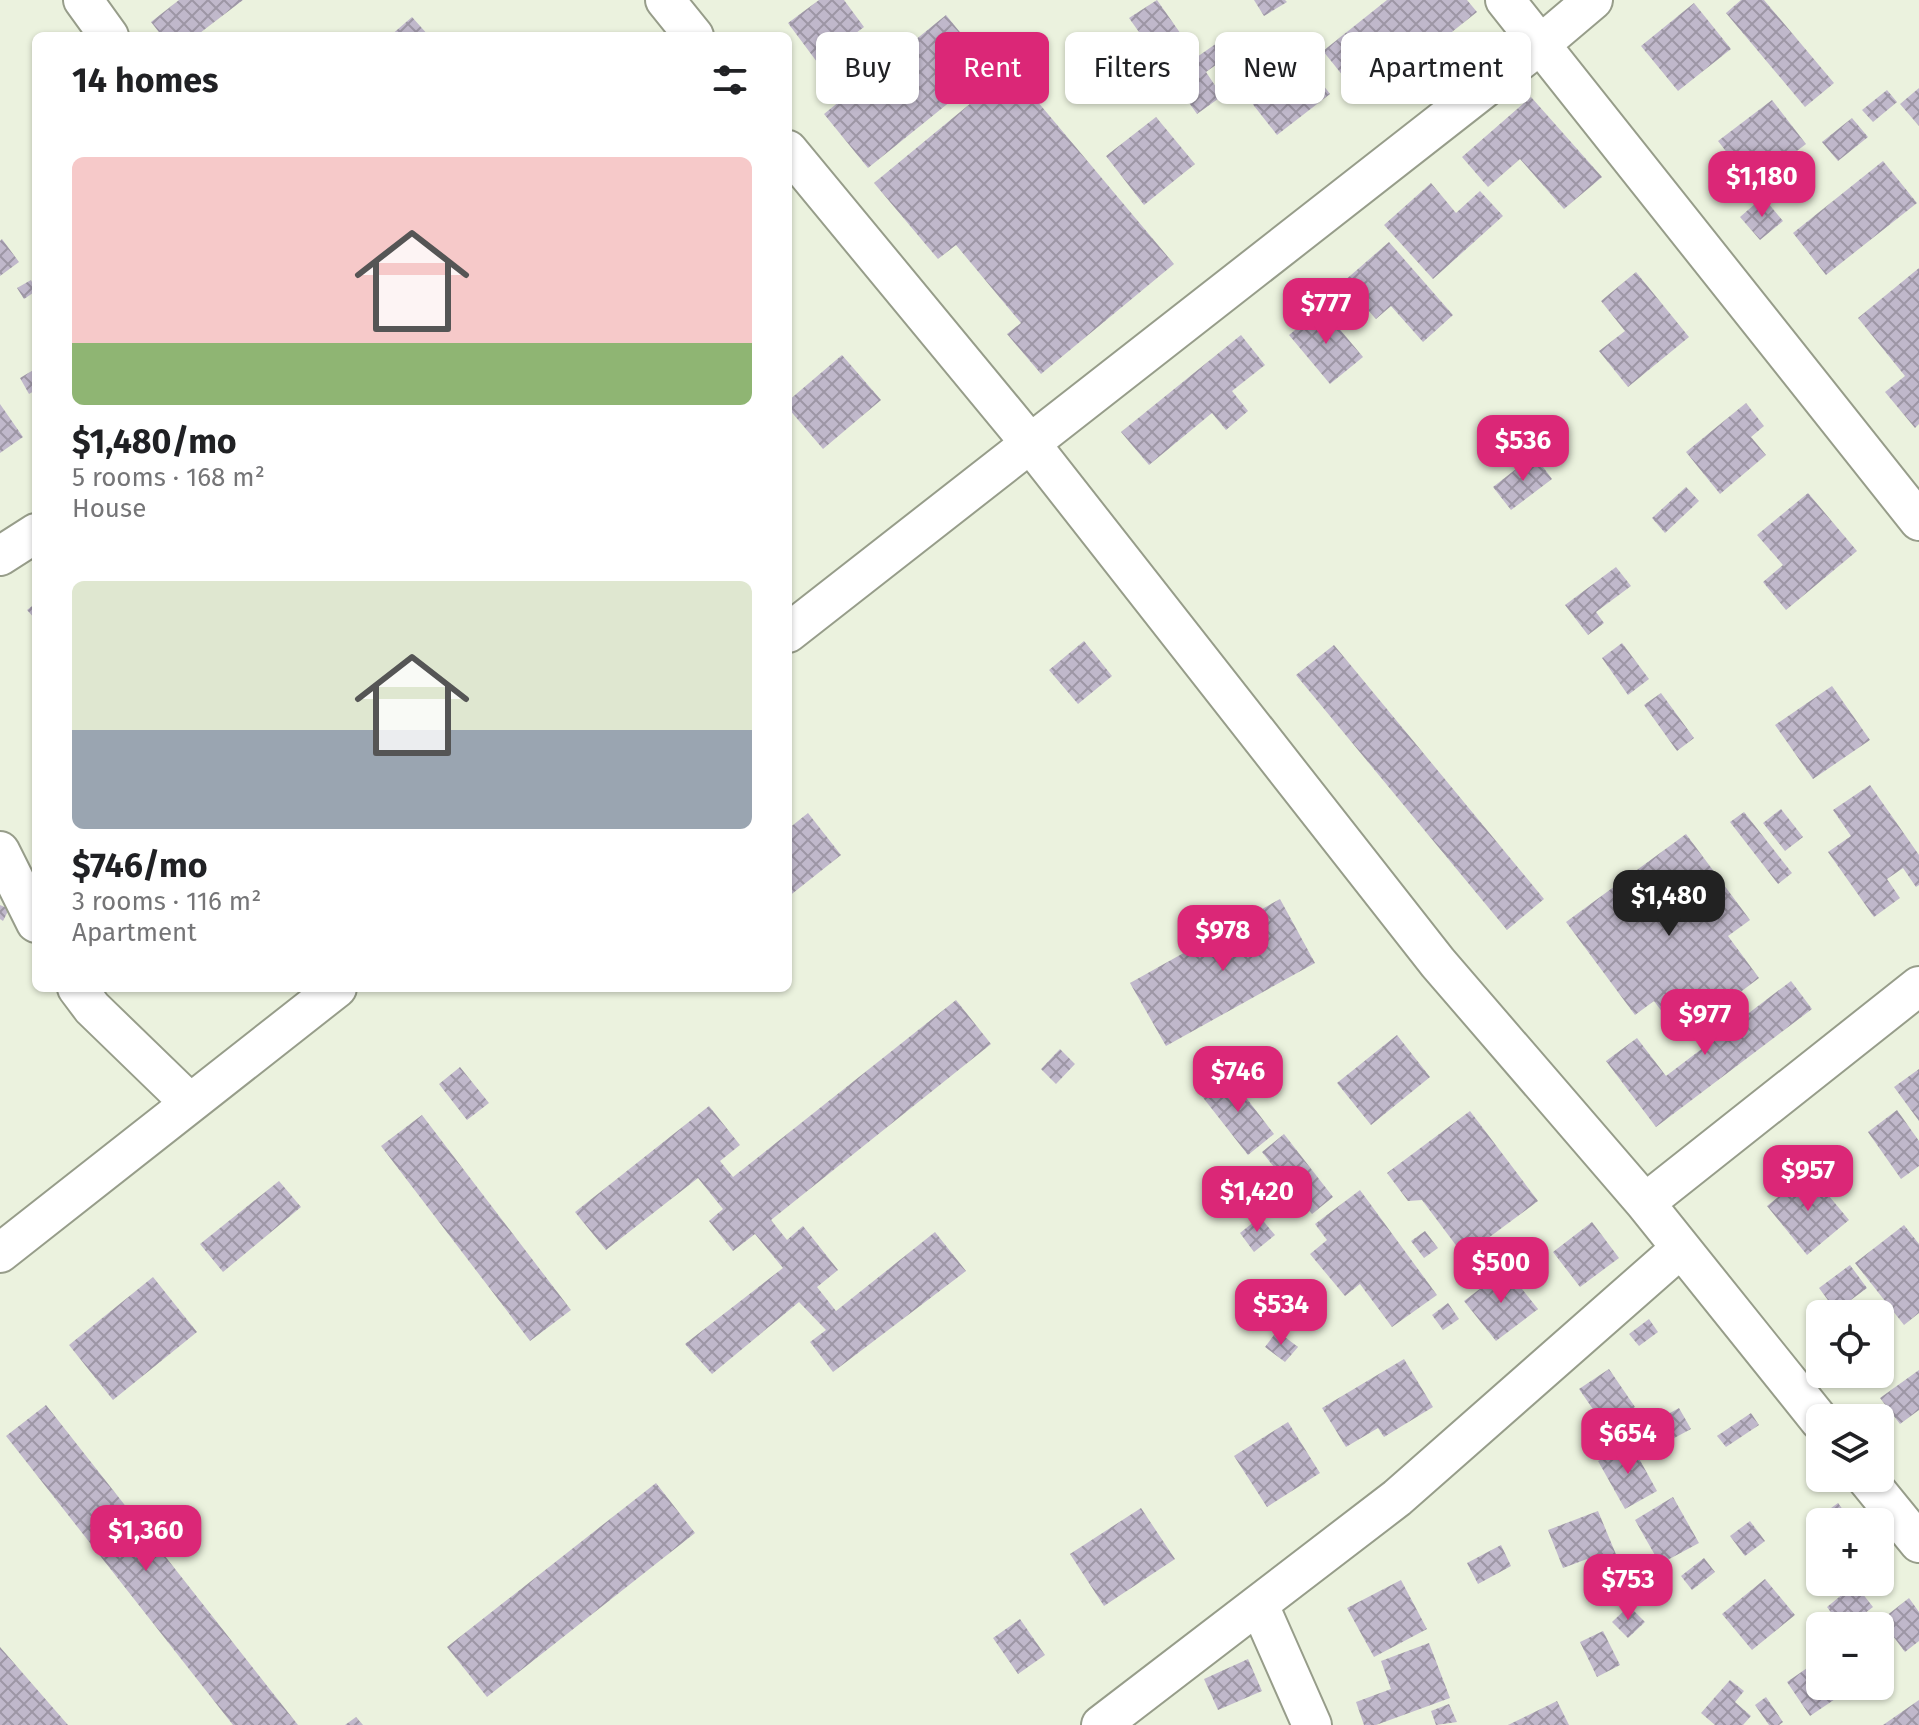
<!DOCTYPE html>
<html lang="en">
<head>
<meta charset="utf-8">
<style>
  :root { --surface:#fff; --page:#f6f6f6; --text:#202124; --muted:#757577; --accent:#db2777 }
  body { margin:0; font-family:"Fira Sans",sans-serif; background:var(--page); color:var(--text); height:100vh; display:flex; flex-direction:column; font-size:30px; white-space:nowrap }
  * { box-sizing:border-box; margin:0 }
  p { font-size:26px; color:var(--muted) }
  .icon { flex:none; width:44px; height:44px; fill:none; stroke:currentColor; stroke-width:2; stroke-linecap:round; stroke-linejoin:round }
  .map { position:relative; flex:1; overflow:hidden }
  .panel { position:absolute; left:32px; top:32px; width:760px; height:960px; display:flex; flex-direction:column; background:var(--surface); border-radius:12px; box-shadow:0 2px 6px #0004 }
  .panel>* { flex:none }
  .top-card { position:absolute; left:816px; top:32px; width:760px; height:72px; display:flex; gap:16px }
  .fabs { position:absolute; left:1806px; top:1300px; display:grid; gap:16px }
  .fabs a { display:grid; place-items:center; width:88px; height:88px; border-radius:12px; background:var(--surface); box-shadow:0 2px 6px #0004; font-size:40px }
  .price { position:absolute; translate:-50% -68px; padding:0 18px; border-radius:16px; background:var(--accent); color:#fff; font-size:26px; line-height:52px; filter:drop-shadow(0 2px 4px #0008) }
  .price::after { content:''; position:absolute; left:50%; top:48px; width:24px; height:18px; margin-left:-12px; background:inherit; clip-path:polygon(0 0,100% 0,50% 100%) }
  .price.active { background:#222; color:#fff }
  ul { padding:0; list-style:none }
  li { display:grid; align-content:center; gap:16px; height:424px; padding:0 40px }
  li span { display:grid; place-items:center; height:248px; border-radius:12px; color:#555 }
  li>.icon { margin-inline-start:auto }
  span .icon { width:144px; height:144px; fill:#fffc; stroke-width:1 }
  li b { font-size:34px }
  h2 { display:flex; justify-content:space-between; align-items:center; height:96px; padding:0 40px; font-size:34px }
  .chip { padding:0 28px; border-radius:12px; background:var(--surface); box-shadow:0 2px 6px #0004; font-size:28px; line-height:72px }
  .chip.active { background:var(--accent); color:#fff }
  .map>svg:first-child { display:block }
  .building { fill:url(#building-cross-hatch) }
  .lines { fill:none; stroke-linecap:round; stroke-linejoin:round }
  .minor-casing { stroke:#979d8a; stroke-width:42 }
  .minor { stroke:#fff; stroke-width:38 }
</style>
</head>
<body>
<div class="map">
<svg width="1919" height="1725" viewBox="0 0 1919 1725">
  <defs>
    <pattern id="building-cross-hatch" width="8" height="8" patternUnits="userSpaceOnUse" patternTransform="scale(2)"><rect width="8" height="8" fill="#c0b8cb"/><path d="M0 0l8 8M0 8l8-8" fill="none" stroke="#9d96a5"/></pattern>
  </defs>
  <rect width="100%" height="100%" fill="#ebf2de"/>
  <path class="building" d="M179,0H243L196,36H162L151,22Z
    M819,0H844L864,27L817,62L788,23Z
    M1157,0L1197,57L1217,43L1227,57L1206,72L1222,96L1197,114L1129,18Z
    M1254,0H1285L1287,2L1264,16Z
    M1387,0H1467L1477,12L1364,102L1323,51Z
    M1741,0H1764L1834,83L1805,107L1726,13Z
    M1694,3L1731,49L1678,91L1641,46Z
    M946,15L968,42L960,49L982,76L868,168L824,114Z
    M412,17L429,36H390Z
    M1290,42L1330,94L1277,135L1237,84Z
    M1011,70L1174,264L1041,374L1007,334L1021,323L956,245L938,259L874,183Z
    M1919,88V126L1900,104Z
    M1887,90L1897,102L1873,122L1862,110Z
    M1531,97L1602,177L1564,209L1520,159L1488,187L1462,157Z
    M1772,100L1806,144L1752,185L1718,141Z
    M1156,117L1195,164L1144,205L1106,156Z
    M1852,118L1868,137L1838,161L1822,142Z
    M1883,161L1917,203L1826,275L1793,233Z
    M1431,183L1456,213L1480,191L1503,216L1433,279L1384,225Z
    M1763,197L1783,221L1760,240L1740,217Z
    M2,239L19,262L0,276V241Z
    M1389,242L1453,315L1423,342L1391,306L1376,319L1343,282Z
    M1919,268V424L1915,428L1885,392L1905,376L1858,318Z
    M1636,272L1689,337L1628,387L1599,351L1625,331L1601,301Z
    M31,280L33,284L36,282V291L24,299L17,288Z
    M1322,308L1363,357L1330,384L1289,335Z
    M1241,335L1265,365L1232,391L1248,411L1226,430L1212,413L1149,465L1121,432Z
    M842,355L881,400L823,449L788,408V401Z
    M35,369L36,390L29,394L20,378Z
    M1746,403L1764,426L1751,437L1766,455L1720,494L1686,452Z
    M0,404L23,437L0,453Z
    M1534,455L1552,479L1511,510L1493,487Z
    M1686,487L1699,501L1665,533L1652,518Z
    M1808,493L1857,551L1786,610L1763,582L1783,565L1757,535Z
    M1616,567L1631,586L1596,612L1604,623L1588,635L1565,605Z
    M36,603V620L27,610Z
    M1084,641L1112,676L1078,704L1049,670Z
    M1622,643L1649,679L1628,695L1602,658Z
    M1334,645L1544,899L1507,930L1296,675Z
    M1832,686L1870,740L1813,779L1775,725Z
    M1661,693L1694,738L1677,751L1644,705Z
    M1870,785L1919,855V885L1916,887L1903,868L1887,879L1900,898L1874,917L1828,852L1851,836L1833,810Z
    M1781,809L1803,837L1785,851L1763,823Z
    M1744,812L1792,873L1778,884L1730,822Z
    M808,813L841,855L788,897V829Z
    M1686,834L1750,920L1728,936L1759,978L1681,1037L1654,1001L1635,1015L1566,922Z
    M1280,899L1315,963L1166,1046L1130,983Z
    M0,905L9,909L3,921L0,919Z
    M1791,981L1812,1009L1656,1127L1606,1061L1637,1038L1666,1076Z
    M956,1000L991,1044L771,1220L787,1240L803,1226L838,1270L817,1287L836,1311L935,1232L966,1271L833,1372L810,1342L826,1330L799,1302L712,1374L685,1344L783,1268L755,1234L733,1251L709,1221L723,1209L698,1178L606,1250L575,1212L709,1106L740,1145L720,1161L733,1177Z
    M1397,1035L1430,1077L1371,1125L1337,1083Z
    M1060,1049L1075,1064L1056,1084L1041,1069Z
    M460,1067L489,1103L467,1120L439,1084Z
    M1919,1069V1121L1894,1087Z
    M1228,1074L1274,1134L1248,1155L1201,1095Z
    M1897,1110L1919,1141V1166L1901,1179L1868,1132Z
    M1470,1111L1538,1201L1464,1256L1422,1200L1408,1201L1387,1173Z
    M422,1115L571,1310L530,1341L381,1146Z
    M1284,1134L1333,1197L1312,1214L1262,1152Z
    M1809,1172L1849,1220L1807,1255L1767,1206Z
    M279,1181L301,1207L223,1272L200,1244Z
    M1360,1190L1437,1295L1392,1327L1360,1284L1345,1296L1310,1254L1327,1240L1315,1224Z
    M1260,1217L1275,1235L1254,1252L1240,1233Z
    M1592,1222L1619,1258L1580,1287L1553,1252Z
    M1904,1225L1919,1244V1313L1904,1325L1855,1263Z
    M1425,1231L1438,1248L1424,1258L1411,1241Z
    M1538,1253L1547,1264L1534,1273L1526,1261Z
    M1850,1265L1867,1288L1836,1311L1819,1288Z
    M1506,1269L1538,1309L1496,1341L1464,1301Z
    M153,1277L197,1332L113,1400L69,1345Z
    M1448,1303L1459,1319L1443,1330L1432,1315Z
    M1649,1319L1658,1332L1639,1346L1629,1334Z
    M1277,1331L1298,1347L1285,1362L1265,1347Z
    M1404,1359L1433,1407L1384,1437L1378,1428L1346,1447L1322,1408Z
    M1609,1369L1635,1407L1606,1428L1579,1389Z
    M1919,1370V1410L1900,1424L1880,1398Z
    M46,1405L298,1725H233L6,1436Z
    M1679,1408L1691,1429L1650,1451L1639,1430Z
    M1751,1413L1759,1425L1726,1447L1717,1436Z
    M1288,1422L1320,1473L1267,1507L1234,1456Z
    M1631,1444L1657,1491L1625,1509L1598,1461Z
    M656,1483L695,1533L487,1697L447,1647Z
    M1673,1497L1699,1543L1660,1564L1635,1520Z
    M1838,1503L1852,1522H1820V1530L1813,1521Z
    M1141,1508L1175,1559L1104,1606L1070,1554Z
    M1598,1511L1620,1564L1593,1574L1587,1559L1563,1568L1548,1530Z
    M1750,1521L1765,1541L1745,1556L1730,1536Z
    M1501,1545L1511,1566L1478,1584L1467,1563Z
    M1704,1558L1715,1572L1692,1590L1681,1576Z
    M1765,1579L1795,1615L1752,1650L1722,1614Z
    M1401,1580L1427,1629L1374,1657L1347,1608Z
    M1855,1584L1873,1607L1848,1626H1841L1827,1607Z
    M1909,1598L1919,1612V1641L1905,1652L1881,1620Z
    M1629,1606L1645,1622L1628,1638L1612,1622Z
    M1020,1619L1045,1655L1018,1674L993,1638Z
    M1603,1631L1620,1665L1597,1677L1580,1642Z
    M1429,1643L1450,1698L1376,1725H1364L1356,1702L1391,1689L1381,1661Z
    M0,1647L68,1725H0Z
    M1248,1659L1262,1691L1218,1710L1204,1679Z
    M1820,1659V1686H1843L1847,1691L1810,1716L1787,1682Z
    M1730,1680L1744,1691L1735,1702L1751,1716L1743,1725H1715L1701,1713Z
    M1766,1697L1783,1722L1779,1725H1769L1755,1705Z
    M1919,1700V1725H1883Z
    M1557,1701L1569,1725H1508Z
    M1449,1704L1457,1722L1436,1725L1431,1711Z
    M356,1717L363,1725H345Z"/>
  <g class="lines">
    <defs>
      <path id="minor" d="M83,0L109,36
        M665,0L694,36
        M1505,0L1919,521
        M788,150L1030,443L1438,963L1645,1203L1820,1421
        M0,556L36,533
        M788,633L1541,44L1593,0
        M0,851L36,923
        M77,988L92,1008L190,1103
        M1645,1203L1919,986
        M0,1253L337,988
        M1866,1478L1919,1543
        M1259,1605L1312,1725
        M1101,1725L1397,1498L1680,1249"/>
    </defs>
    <use href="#minor" class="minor-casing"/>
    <use href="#minor" class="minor"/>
  </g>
</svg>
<div class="fabs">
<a><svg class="icon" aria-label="locate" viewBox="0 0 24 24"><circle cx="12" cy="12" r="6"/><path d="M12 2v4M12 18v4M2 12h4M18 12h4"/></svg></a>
<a><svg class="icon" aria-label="layers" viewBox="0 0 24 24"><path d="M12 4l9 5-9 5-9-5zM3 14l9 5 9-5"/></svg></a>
<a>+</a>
<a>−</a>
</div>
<b class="price" style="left:1762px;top:219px">$1,180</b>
<b class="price" style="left:1326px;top:346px">$777</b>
<b class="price" style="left:1523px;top:483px">$536</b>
<b class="price active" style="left:1669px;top:938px">$1,480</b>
<b class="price" style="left:1223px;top:973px">$978</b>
<b class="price" style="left:1705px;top:1057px">$977</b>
<b class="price" style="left:1238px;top:1114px">$746</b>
<b class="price" style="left:1808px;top:1213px">$957</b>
<b class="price" style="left:1257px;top:1234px">$1,420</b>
<b class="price" style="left:1501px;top:1305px">$500</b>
<b class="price" style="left:1281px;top:1347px">$534</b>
<b class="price" style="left:1628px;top:1476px">$654</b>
<b class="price" style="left:146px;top:1573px">$1,360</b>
<b class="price" style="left:1628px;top:1622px">$753</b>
<div class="top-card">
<a class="chip">Buy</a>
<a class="chip active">Rent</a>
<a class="chip">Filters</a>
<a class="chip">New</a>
<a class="chip">Apartment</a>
</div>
<section class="panel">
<h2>14 homes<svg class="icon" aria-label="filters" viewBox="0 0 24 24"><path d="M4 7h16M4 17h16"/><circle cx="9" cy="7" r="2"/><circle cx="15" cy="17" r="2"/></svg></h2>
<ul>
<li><span style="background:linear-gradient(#f6c9c9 75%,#8fb573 0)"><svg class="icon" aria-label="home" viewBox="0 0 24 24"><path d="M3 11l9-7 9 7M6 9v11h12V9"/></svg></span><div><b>$1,480/mo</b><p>5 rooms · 168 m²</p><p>House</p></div></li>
<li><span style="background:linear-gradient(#dfe7d0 60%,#9aa5b1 0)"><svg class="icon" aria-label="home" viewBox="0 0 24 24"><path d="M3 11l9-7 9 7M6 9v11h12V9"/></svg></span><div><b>$746/mo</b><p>3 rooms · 116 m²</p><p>Apartment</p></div></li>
</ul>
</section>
</div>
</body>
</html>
